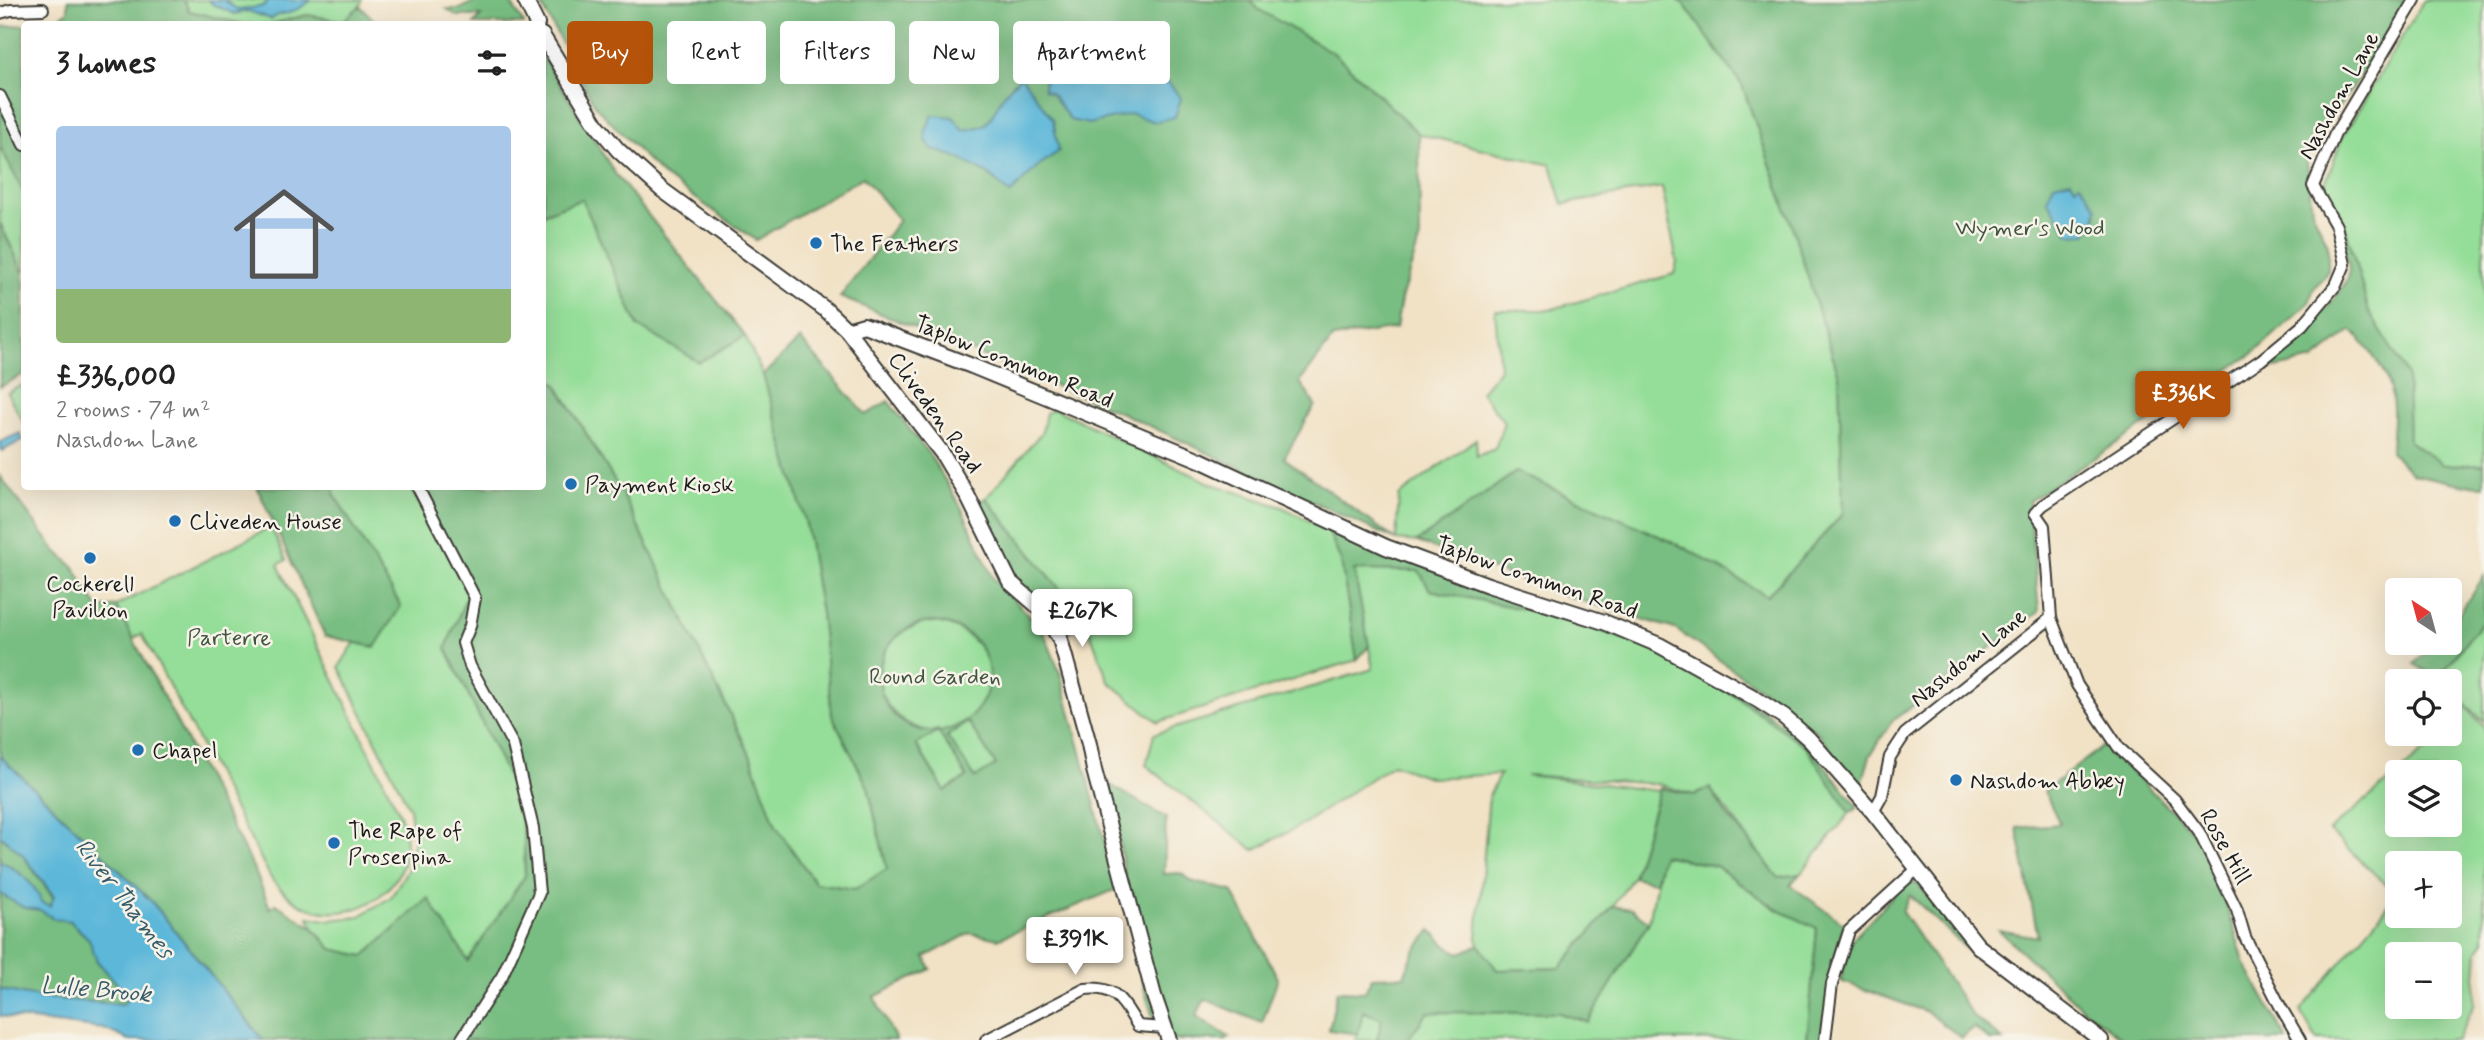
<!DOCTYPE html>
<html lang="en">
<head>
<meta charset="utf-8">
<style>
  :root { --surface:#fff; --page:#f2f2f2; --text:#222; --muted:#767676; --accent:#b45309 }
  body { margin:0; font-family:Mynerve,sans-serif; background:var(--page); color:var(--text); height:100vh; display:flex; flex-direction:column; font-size:26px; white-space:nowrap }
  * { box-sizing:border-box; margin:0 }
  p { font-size:23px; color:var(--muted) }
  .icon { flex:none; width:38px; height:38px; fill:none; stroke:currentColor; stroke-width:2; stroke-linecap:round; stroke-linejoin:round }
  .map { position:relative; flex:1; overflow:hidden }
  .sheet { position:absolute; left:21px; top:21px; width:525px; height:469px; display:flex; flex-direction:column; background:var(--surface); border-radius:7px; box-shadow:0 7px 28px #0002 }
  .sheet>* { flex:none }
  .top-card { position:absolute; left:567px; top:21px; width:665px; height:63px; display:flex; gap:14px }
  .needle { width:46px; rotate:324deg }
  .buttons { position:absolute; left:2385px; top:578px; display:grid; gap:14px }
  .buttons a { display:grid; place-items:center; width:77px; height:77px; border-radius:7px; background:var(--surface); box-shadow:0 7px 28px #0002; font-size:35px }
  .price { position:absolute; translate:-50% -60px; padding:0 16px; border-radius:7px; background:#fff; color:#222; font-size:23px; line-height:46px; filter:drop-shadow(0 2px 4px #0008) }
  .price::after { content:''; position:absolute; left:50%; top:42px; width:21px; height:16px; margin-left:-10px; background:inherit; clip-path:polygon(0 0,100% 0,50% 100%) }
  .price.selected { background:var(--accent); color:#fff }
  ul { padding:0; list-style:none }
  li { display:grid; align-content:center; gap:14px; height:371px; padding:0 35px }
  li span { display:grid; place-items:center; height:217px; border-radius:7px; color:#555 }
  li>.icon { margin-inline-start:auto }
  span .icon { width:126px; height:126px; fill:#fffc; stroke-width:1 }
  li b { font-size:30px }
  h2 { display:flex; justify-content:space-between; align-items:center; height:84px; padding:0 35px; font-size:30px }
  .chip { padding:0 24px; border-radius:7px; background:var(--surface); box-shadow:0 7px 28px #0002; font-size:24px; line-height:63px }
  .chip.selected { background:var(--accent); color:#fff }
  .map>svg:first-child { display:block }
  .green { fill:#95de99; stroke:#587d5a; stroke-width:2; fill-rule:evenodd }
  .forest { fill:#78bd81; stroke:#4a6c4e; stroke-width:2; fill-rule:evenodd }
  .water { fill:#5bb7d9; stroke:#3c6a7a; stroke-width:2 }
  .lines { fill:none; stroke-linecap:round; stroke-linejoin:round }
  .street-casing { stroke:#3c3a36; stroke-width:14 }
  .secondary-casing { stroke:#3c3a36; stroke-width:18 }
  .street { stroke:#fff; stroke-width:10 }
  .secondary { stroke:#fff; stroke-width:14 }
  .poi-dot { fill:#1f6fb2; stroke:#f7f3e8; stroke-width:2.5 }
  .labels { text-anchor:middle; stroke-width:5; stroke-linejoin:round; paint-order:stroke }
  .street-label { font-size:23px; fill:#1c1c1c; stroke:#f7f3e8 }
  .park-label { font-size:23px; fill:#405642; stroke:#f7f3e8 }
  .poi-label { font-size:23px; fill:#1c1c1c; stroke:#f7f3e8; text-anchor:start }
  .water-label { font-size:24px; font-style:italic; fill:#355a68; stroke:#f7f3e8 }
</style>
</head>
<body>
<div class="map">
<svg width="2484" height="1040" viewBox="0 0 2484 1040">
  <rect width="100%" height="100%" fill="#f7f3e8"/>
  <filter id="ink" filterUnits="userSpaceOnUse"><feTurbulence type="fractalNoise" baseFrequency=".0143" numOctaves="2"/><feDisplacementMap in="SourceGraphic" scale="14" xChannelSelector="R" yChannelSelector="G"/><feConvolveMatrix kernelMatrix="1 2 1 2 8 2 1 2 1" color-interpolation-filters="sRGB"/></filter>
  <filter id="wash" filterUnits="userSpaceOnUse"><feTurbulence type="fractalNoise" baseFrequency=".00686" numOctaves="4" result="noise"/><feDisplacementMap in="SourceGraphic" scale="28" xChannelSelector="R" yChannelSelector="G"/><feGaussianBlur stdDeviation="1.57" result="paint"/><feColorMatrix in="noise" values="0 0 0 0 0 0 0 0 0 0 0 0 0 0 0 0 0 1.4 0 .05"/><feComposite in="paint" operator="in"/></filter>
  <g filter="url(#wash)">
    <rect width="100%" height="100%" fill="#f1e2c6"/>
    <path class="green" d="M184,0H362L360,6L343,21L307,15L271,24H243L189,11Z
      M1250,0H1677L1683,3L1742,85L1792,226L1839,376L1843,514L1767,596L1683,547L1516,472L1417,542L1396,540L1399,496L1476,439L1477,456L1495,449L1504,422L1481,392L1500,369L1495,310H1549L1674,274L1677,262L1662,187L1563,204L1551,165L1419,134L1335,54L1257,9Z
      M2424,0H2484V464L2443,465L2409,441L2407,374L2369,312L2345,225L2324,187L2342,138Z
      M0,146L24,193V274L0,223Z
      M582,199L638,326L699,362L745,336L763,375L806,524L821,613L832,715L868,787L887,869L855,889L815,883L776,826L750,755L623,495L557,385L543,372L542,214Z
      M24,384V423L7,393Z
      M1055,409L1212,484L1282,507L1328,530L1341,561L1357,660L1158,722L1109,682L1085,620L986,498L1042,432L1046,413Z
      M334,487H409L442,539L468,593L446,648L516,793L524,838L525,876L468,961C442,960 348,960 331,948C321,941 312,928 309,917L326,920L358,917L391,897L408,869L414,840L410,809L339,667L355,642L375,646L401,606L334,494Z
      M271,527L286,560L278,565L400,814C404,828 408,842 405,857C396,899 345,924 306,907C292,901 282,891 272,880L142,634L132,639L116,606Z
      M1354,570L1419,571L1430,590L1567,618L1674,657L1737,697L1807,747L1850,813L1800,874L1778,878L1710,788L1694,795L1658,784L1526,775L1659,791L1633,877L1613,906L1560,968L1497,970L1479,945L1477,938L1489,795L1500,774L1431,778L1393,764L1305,823L1254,850L1146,765L1154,734L1373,669Z
      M2484,619V721L2451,691L2484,726V941L2478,950L2474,1005L2457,1040H2317L2300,1011L2397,895L2329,831L2397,774L2398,824H2450V772H2400L2446,733H2450V681H2433L2439,678ZM2398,863H2450V915H2398ZM2398,954H2450V1006H2398Z
      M929,622C983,623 1013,685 969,719C960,726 950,729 939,733L967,777L945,791L916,744L934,732C863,721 859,637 929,622Z
      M968,722L996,765L975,779L947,736Z
      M1662,855L1716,866L1776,909L1817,928L1807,1040H1407L1428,1012L1559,1013L1586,1022L1649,922Z
      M1363,1012L1384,1018L1379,1040H1355Z"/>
    <path class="forest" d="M68,0H184L189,11L243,24H51L68,11Z
      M477,0H509L524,24H474L481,16H457L447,9H460Z
      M539,0H1250L1258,9L1335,54L1419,134L1420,238L1401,299L1396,328L1333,338L1300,382L1315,405L1284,458L1396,540L1124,414L840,297L899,220L863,177L756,240L662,175L596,107Z
      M1677,0H2408L2348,94L2306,153L2312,210L2328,245V271L2313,290L2309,303L2254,353L2029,501L2039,612L1892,721L1870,756L1860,790L1818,733L1762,690L1675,629L1573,598L1417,542L1516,472L1683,547L1767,596L1843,514L1839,376L1792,226L1742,85L1683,3Z
      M360,6L378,24H271L307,15L343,21Z
      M24,25V193L0,146V27Z
      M542,55L616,175L745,336L699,362L638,326L582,199L543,214Z
      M2324,187L2345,225L2369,312L2407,374L2409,441L2443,465L2484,464V486L2465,485L2413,474L2391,452C2391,437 2394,422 2393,407C2392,378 2371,350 2352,330L2314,360L2255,372C2279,352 2346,301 2349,270C2350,263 2328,200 2324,187Z
      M0,223L24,274V374L0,387Z
      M800,339L866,415L888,401L931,457L961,507L994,580L1042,628L1060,673L1117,889L998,939L970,933L925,957L931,969L874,997L896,1040H263L152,902L0,756V476L55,550L74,567L99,609L116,606L255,871L270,908L276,904L312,927L332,949L364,956L428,898L468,961L525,876L524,838L516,793L446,648L468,593L442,539L409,487L542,486L543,372L557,385L623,495L750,755L776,826L815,883L855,889L887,869L868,787L832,715L821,613L806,524L763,375ZM929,622C1002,623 1011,715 940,732L938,730C929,733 920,730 911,727C873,710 868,655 903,631C911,626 919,624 929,622ZM968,722L996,765L975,778L947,736ZM938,731L967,777L945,791L916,745Z
      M257,487H334V494L401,606L375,647L325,636Z
      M986,498L1085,620L1062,637L1010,568L978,502Z
      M1328,530L1505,597L1618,631L1670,654L1764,711L1806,742L1858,807L1850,813L1806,747L1737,697L1674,657L1567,618L1430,590L1419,571L1354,570L1369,646L1357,660L1341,561Z
      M2484,576V619L2438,678L2414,664L2437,642H2450V627Z
      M2105,745L2197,836L2223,894L2245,964L2287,1040H2125L2083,1009L1999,930L2038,937L2017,828L2060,824L2044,791Z
      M1109,784L1166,818L1164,874L1181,873L1190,881L1232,891L1278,978L1262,1023L1205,999L1196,1016L1229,1037L1227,1040H1164L1154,1020L1145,992Z
      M1660,788L1694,795L1710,788L1727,815L1778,877L1800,874L1790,885L1849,927L1842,929L1822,1040H1807L1817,928L1776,909L1716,866L1663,855L1655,882L1633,877Z
      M0,835L22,854L70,921L89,939L97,961L126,994L127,1001L123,1004L30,997L0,989Z
      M1910,882L1918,884L1959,934L1976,950L1972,954L1910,895L1902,912L1973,1016L2003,1040H1989L1974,1027L1962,1038L1927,1012L1840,981L1853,938L1902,886Z
      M1613,906L1631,909L1649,922L1588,1022L1559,1013L1428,1012L1407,1040H1377L1382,1019L1363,1011L1358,1034L1329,1030L1337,991L1365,992L1372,977L1404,976L1414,952L1431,930L1448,947L1460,953L1479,945L1497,970L1560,968Z"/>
    <path class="water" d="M209,0H224L238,10L263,6L269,0H312C305,5 298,10 289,13C281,15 278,13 271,19L248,11L234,14L212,4Z
      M1114,34L1143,51L1181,98L1175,117L1155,122L1131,114L1089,124L1070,120L1053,95L1044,89L1045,74L1078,56L1093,40Z
      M1021,76L1053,120L1059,151L1038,166L1010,194L988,174L959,158L932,149L925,139L926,130L933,115L953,117L963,130C993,126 988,121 1001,99C1006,90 1014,83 1021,76Z
      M2071,180L2075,187L2080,183L2097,208L2095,222L2086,234L2069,235L2047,199L2054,184Z
      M20,433L23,440L2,451L0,442Z
      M0,756L152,902L263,1040H129L104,1029L0,1016V989C41,1000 81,1001 123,1004L127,1000L126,994L97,961L89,939L70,921L54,919L40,910L25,908L0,894V861C16,868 37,885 41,902L50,906L54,896L22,854L0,835Z"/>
  </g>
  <g filter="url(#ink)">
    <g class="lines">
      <defs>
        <path id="street" d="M0,13L11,10L43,9
          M0,96L24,145
          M417,486L475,598L470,626L463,643L470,666L513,745L533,828L539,893L502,976L461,1040
          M2051,618L2077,685L2119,748L2175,800L2199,832L2237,910L2245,937L2280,1006L2300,1040
          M1873,812L1882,796L1890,757L1905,734L2051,618L2044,526L2035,513L2043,505L2261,360L2302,326L2336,285L2345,264L2336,226L2313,186L2335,134L2415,0
          M986,1040L1085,989C1117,985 1123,1003 1138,1026L1165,1028
          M1825,1040L1832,984L1849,931L1917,869"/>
        <path id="secondary" d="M525,0L537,24
          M542,35L597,125L618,150L661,189L826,310L847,330L942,453L967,495L1010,582L1041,609L1060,639L1089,744L1094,770L1154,996L1169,1040
          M847,330L864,325L972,366L1200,460L1386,547L1488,585L1604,622L1659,645L1753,697L1784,717L1809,739L1873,812L1978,946L2101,1040"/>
      </defs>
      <use href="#street" class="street-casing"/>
      <use href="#secondary" class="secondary-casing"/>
      <use href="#street" class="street"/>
      <use href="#secondary" class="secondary"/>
    </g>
  </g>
  <g class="poi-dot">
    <circle cx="816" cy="243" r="7"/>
    <circle cx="571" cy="484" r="7"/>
    <circle cx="175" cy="521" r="7"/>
    <circle cx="90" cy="558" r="7"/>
    <circle cx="138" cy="750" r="7"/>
    <circle cx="1956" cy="780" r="7"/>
    <circle cx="334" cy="843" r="7"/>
  </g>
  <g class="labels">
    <g class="street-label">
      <text transform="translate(2338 95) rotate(-61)" y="8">Nashdom Lane</text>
      <text transform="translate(1014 361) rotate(22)" y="8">Taplow Common Road</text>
      <text transform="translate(936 412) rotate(54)" y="8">Cliveden Road</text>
      <text transform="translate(1537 577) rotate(19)" y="8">Taplow Common Road</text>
      <text transform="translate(1968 657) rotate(-39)" y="8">Nashdom Lane</text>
      <text transform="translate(2226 846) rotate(61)" y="8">Rose Hill</text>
    </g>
    <g class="park-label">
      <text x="2030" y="235">Wymer's Wood</text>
      <text x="229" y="645">Parterre</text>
      <text x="935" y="684">Round Garden</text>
    </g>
    <g class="poi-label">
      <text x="830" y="251">The Feathers</text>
      <text x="585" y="492">Payment Kiosk</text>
      <text x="189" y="529">Cliveden House</text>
      <text x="90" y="591" text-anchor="middle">Cockerell<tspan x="90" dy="26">Pavilion</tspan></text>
      <text x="152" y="758">Chapel</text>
      <text x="1970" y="788">Nashdom Abbey</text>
      <text x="348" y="838">The Rape of<tspan x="348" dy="26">Proserpina</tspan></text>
    </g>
    <g class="water-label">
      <text transform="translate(125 898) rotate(52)" y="8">River Thames</text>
      <text transform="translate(96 989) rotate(5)" y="8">Lulle Brook</text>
    </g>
  </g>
</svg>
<div class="buttons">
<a><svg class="needle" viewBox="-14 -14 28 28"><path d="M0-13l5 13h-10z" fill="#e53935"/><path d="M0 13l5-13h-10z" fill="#767676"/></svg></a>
<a><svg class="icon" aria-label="locate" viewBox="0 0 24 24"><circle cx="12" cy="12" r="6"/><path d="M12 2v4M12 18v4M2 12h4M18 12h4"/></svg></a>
<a><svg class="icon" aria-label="layers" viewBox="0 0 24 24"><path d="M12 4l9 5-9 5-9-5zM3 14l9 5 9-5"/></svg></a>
<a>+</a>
<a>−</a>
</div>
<b class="price selected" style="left:2183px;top:431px">£336K</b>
<b class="price" style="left:1082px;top:649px">£267K</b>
<b class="price" style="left:1075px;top:977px">£391K</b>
<div class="top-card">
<a class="chip selected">Buy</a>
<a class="chip">Rent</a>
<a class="chip">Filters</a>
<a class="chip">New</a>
<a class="chip">Apartment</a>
</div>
<section class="sheet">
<h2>3 homes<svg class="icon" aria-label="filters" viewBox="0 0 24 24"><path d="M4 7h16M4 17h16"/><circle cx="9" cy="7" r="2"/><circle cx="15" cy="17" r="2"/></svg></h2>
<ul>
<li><span style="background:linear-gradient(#a9c7e8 75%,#8fb573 0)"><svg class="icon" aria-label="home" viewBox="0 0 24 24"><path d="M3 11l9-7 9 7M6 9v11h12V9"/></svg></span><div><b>£336,000</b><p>2 rooms · 74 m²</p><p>Nashdom Lane</p></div></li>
</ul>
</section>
</div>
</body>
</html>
